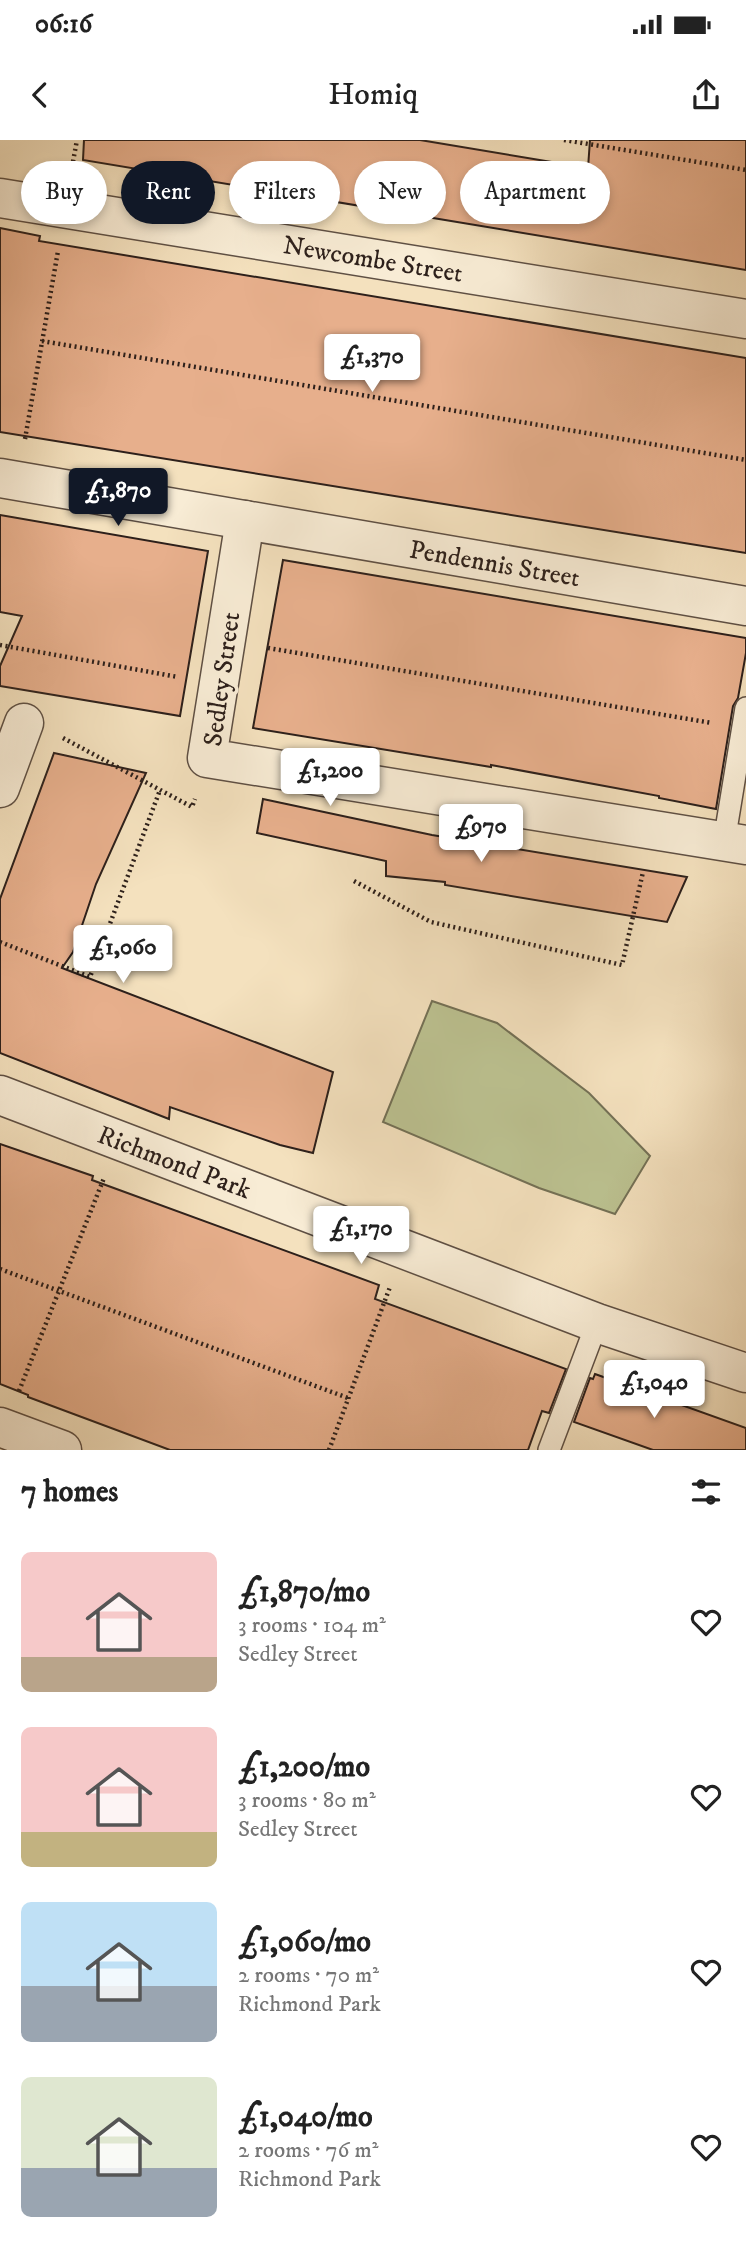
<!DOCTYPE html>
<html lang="en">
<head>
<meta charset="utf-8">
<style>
  :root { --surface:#fff; --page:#f6f6f6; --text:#222; --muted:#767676; --accent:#111827 }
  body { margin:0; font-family:"IM FELL DW Pica",serif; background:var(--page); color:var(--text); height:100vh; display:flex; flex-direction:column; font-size:26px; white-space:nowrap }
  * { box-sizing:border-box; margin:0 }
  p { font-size:23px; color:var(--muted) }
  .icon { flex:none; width:38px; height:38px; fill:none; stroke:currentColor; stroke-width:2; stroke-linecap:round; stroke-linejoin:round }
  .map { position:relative; height:1310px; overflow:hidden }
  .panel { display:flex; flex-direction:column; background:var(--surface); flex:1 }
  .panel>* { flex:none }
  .banner { position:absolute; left:21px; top:21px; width:705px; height:63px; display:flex; gap:14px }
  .price { position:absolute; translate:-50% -60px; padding:0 16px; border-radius:7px; background:#fff; color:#222; font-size:23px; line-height:46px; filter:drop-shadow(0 2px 4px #0008) }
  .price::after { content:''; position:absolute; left:50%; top:42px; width:21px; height:16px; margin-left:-10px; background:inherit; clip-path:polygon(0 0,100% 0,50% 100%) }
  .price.on { background:var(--accent); color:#fff }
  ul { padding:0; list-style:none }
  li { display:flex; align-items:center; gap:21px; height:175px; padding:0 21px }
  li span { display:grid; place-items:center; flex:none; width:196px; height:140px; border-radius:10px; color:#555 }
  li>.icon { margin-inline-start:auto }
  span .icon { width:84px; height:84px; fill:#fffc; stroke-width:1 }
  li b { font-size:30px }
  h2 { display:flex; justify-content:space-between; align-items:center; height:84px; padding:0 21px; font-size:30px }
  .chip { padding:0 24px; border-radius:32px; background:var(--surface); box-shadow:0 4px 10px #0003; font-size:24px; line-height:63px }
  .chip.on { background:var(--accent); color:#fff }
  .status { display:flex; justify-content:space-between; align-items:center; height:49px; padding:0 35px; background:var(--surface); direction:ltr }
  .status svg { height:19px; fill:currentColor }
  header { display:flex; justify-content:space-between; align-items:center; height:91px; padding:0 21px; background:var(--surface); font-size:32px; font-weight:600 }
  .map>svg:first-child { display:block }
  .green { fill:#bcc291; stroke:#747156; stroke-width:2 }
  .building { fill:#e7af8c; stroke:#2d201b; stroke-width:2 }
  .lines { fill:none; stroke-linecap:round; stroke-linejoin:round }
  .lane-casing { stroke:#5f5044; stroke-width:24 }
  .street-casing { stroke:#5f5044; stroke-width:41 }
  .path { stroke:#2d201b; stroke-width:4.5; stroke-dasharray:2 3.5; stroke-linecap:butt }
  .lane { stroke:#f8ecd5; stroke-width:21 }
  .street { stroke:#f8ecd5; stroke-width:38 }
  .labels { text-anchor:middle; stroke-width:7; stroke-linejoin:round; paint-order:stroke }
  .street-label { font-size:26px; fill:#2d201b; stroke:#f8ecd5 }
</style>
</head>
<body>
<div class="status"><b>06:16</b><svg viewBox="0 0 49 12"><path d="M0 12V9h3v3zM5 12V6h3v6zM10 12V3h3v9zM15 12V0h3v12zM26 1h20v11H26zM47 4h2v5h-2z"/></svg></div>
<header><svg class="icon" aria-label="back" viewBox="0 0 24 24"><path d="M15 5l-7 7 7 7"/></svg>Homiq<svg class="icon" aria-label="share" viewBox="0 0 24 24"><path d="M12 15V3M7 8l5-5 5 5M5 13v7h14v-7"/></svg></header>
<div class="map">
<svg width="746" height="1310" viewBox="0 0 746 1310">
  <rect width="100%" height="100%" fill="#f4e1be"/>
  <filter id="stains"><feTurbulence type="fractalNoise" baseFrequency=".00286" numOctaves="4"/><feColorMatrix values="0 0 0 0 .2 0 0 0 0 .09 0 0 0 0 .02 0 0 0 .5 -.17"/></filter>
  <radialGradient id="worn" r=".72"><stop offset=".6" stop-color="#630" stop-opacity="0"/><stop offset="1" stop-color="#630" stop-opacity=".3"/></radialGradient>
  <path class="green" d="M432,861L497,883L589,953L650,1016L615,1074L539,1048L383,982Z"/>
  <path class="building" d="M84,0H420L588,28L590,0H746V130L83,20Z
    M0,88L40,96L39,101L746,218V413L0,292Z
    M0,375L208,411L180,576L0,546V526L22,476L0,472Z
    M283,420L746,498V513L738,558L733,566L716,669L659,658V656L491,625V627L253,588Z
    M54,613L146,633L96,744L73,812L62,828L333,932L313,1013L280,1005L170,967L169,979L0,913V759Z
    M263,659L432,695L687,737L667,782L445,745V742L386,736V721L257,693Z
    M0,1004L93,1036L92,1040L379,1145L375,1159L566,1229L549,1273L542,1271L528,1310H170L28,1257V1255L0,1244Z
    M595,1234L746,1288V1310H653L574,1282L590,1238L593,1239Z"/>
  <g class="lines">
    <defs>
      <path id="lane" d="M724,702L746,568
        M549,1310L597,1183"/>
      <g id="street">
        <path id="s1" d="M0,58L746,179"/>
        <path id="s2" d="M0,338L746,466"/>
        <path d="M245,380L207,618L746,705"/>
        <path d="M0,648L24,583"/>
        <path id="s3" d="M0,955L597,1183L746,1233"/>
        <path d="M0,1287L62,1310"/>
      </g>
    </defs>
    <use href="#lane" class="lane-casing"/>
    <use href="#street" class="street-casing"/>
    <path class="path" d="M564,0L746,30
      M72,27L77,0
      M42,201L746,320
      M25,299L58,111
      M0,505L178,537
      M268,508L712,583
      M63,598L192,667L195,659
      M354,741L431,782L622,825L643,732
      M0,802L90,837L160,650
      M0,1129L348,1258
      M19,1251L104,1038
      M329,1310L390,1147"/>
    <use href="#lane" class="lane"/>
    <use href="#street" class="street"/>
  </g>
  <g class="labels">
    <g class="street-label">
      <text dy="9" stroke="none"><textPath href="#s1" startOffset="378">Newcombe Street</textPath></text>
      <text dy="9" stroke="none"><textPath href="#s2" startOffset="502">Pendennis Street</textPath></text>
      <text transform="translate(221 539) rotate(-82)" y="9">Sedley Street</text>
      <text dy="9" stroke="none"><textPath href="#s3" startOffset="187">Richmond Park</textPath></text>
    </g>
  </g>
  <rect width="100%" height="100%" filter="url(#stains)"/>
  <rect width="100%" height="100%" fill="url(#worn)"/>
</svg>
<b class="price" style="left:372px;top:254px">£1,370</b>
<b class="price on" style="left:118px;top:388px">£1,870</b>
<b class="price" style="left:330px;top:668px">£1,200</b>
<b class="price" style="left:481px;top:724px">£970</b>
<b class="price" style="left:123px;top:845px">£1,060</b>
<b class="price" style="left:361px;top:1126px">£1,170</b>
<b class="price" style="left:654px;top:1280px">£1,040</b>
<div class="banner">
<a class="chip">Buy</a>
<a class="chip on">Rent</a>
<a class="chip">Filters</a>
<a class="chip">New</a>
<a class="chip">Apartment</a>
</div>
</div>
<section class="panel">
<h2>7 homes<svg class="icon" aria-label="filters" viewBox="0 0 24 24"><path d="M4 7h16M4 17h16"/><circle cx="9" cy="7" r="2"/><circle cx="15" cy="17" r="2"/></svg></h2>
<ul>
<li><span style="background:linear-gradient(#f6c9c9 75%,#b9a48a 0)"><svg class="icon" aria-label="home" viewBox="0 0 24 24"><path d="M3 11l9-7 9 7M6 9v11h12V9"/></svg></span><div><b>£1,870/mo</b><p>3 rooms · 104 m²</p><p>Sedley Street</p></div><svg class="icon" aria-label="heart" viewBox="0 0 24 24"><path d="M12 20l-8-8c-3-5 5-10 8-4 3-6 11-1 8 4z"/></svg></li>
<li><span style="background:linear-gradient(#f6c9c9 75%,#c2b280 0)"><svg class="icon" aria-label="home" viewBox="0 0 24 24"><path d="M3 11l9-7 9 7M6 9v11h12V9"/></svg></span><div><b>£1,200/mo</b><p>3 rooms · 80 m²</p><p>Sedley Street</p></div><svg class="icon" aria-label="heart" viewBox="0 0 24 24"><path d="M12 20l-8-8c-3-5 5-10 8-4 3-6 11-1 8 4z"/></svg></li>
<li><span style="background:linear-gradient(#bfe0f5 60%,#9aa5b1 0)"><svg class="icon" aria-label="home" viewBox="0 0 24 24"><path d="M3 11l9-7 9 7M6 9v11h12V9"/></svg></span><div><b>£1,060/mo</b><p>2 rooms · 70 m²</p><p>Richmond Park</p></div><svg class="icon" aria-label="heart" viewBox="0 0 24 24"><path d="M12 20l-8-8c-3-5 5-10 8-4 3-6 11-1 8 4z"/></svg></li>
<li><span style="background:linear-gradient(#dfe7d0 65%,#9aa5b1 0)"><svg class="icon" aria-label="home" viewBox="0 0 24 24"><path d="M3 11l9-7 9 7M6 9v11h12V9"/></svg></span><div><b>£1,040/mo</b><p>2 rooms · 76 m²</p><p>Richmond Park</p></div><svg class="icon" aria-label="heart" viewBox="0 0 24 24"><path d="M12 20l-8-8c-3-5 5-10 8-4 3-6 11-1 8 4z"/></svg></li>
</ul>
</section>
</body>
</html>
